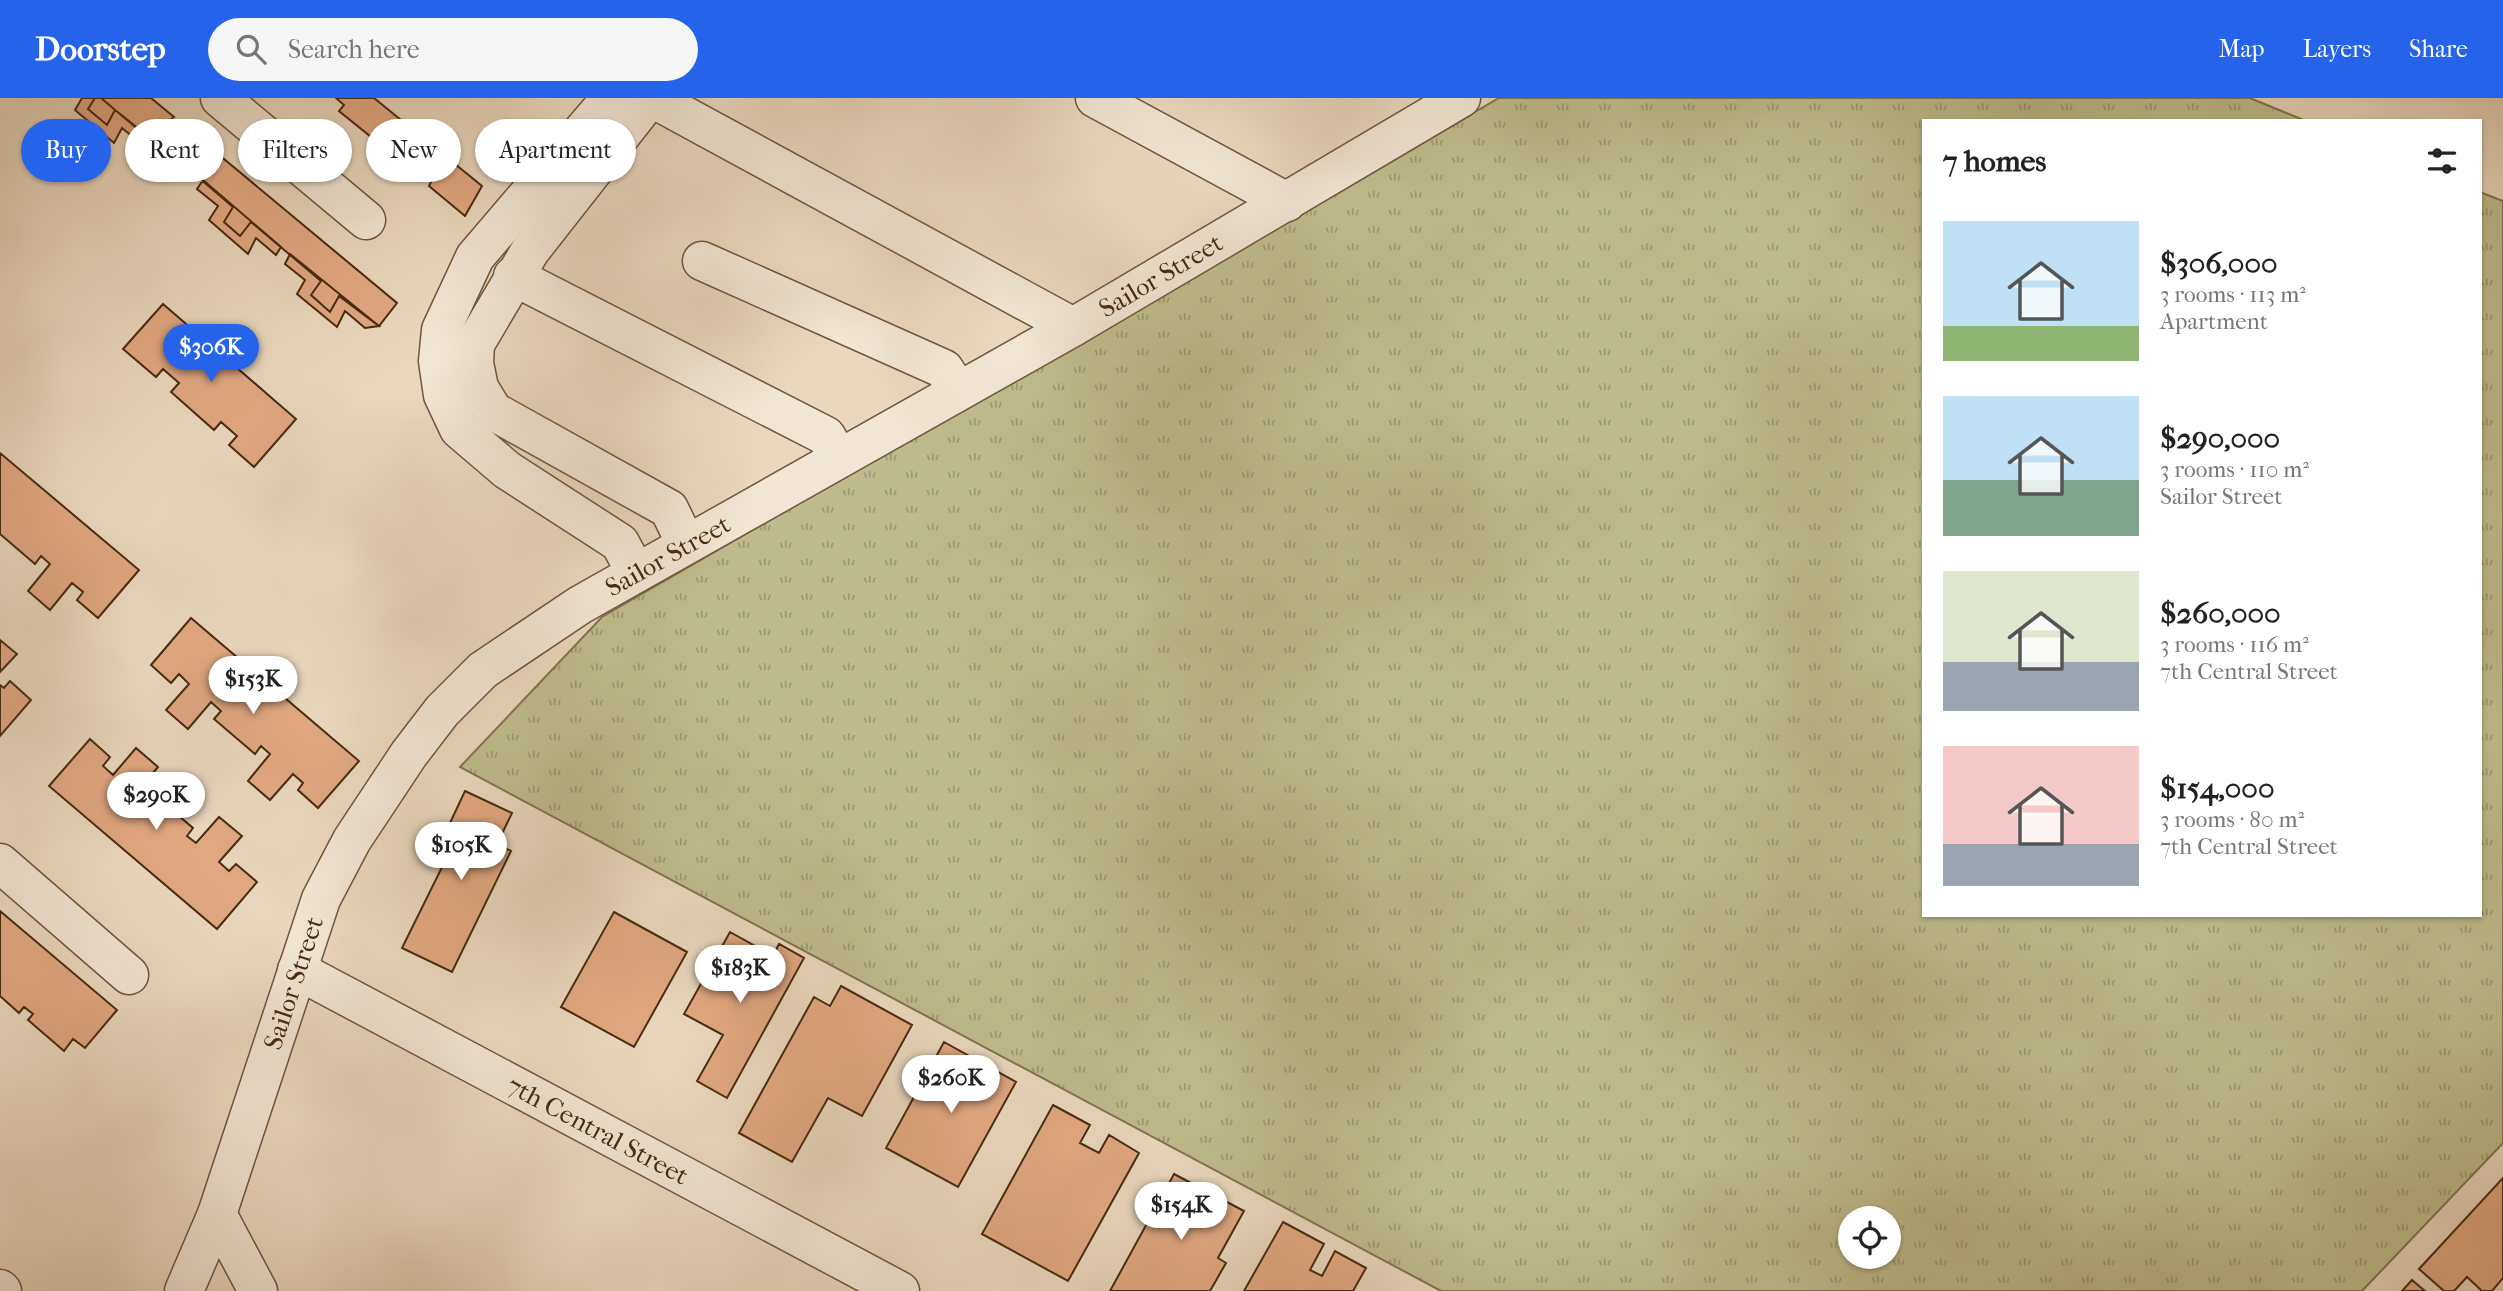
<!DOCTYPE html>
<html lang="en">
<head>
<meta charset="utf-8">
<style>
  :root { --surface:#fff; --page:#f6f6f6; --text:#222; --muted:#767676; --accent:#2563eb }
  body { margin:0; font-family:"IM FELL French Canon",serif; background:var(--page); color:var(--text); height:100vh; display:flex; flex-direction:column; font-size:26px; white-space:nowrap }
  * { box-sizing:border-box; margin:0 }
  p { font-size:23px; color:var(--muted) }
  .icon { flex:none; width:38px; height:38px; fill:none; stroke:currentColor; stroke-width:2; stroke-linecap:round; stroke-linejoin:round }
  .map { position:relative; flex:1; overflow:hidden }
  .sheet { position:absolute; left:1922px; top:21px; width:560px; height:798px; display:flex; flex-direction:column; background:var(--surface); border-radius:0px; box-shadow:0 2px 5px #0004 }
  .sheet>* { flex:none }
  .guide { position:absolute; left:21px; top:21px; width:665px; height:63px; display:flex; gap:14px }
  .buttons { position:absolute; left:1838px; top:1108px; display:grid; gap:14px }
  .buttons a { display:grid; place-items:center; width:63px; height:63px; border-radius:50%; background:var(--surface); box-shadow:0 2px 5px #0004; font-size:35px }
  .price { position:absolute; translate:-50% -60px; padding:0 16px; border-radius:24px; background:#fff; color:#222; font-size:23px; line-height:46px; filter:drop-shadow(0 2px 4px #0008) }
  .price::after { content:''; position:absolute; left:50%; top:42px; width:21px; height:16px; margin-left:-10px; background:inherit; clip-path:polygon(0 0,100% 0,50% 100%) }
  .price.current { background:var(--accent); color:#fff }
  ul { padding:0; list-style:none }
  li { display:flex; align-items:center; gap:21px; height:175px; padding:0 21px }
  li span { display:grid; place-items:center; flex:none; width:196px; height:140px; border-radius:0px; color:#555 }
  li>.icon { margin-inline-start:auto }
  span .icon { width:84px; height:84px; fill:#fffc; stroke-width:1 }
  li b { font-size:30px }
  h2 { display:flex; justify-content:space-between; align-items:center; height:84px; padding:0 21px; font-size:30px }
  .tag { padding:0 24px; border-radius:32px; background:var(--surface); box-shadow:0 2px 5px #0004; font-size:24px; line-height:63px }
  .tag.current { background:var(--accent); color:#fff }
  header { display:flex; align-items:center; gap:42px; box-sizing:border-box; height:98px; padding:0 35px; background:var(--accent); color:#fff }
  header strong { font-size:33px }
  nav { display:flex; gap:38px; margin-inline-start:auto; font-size:24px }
  .search { width:490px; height:63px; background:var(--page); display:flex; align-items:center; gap:18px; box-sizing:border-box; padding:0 24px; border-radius:38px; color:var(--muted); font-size:26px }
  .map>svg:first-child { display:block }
  .grass { fill:url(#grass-tufts); stroke:#82744e; stroke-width:2; fill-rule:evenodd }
  .building { fill:#e2a882; stroke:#472b0f; stroke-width:2 }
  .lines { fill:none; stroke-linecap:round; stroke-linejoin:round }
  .minor-casing { stroke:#70563b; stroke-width:41 }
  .minor { stroke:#f1e6d5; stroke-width:38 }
  .labels { text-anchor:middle; stroke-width:5; stroke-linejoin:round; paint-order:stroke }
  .street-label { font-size:26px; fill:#472b0f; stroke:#f1e6d5 }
</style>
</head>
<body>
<header>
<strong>Doorstep</strong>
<div class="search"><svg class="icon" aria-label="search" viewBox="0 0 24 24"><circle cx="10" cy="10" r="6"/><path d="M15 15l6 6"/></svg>Search here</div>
<nav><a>Map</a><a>Layers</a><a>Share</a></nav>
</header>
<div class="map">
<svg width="2503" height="1193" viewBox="0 0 2503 1193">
  <defs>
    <pattern id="grass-tufts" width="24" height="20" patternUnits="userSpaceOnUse" patternTransform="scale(1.75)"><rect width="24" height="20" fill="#bebc8c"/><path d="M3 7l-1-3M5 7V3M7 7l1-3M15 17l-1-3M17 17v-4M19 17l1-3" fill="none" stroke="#9c9971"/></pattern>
  </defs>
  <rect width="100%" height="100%" fill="#ead8be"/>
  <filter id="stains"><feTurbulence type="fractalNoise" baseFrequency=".00286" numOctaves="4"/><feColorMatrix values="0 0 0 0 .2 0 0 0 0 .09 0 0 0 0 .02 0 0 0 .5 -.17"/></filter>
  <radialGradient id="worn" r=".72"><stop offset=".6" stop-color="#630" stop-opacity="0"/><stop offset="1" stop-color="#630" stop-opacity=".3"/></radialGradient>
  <path class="grass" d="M1499,0H2250L2306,23H1923V817H2480V94L2503,103V1045L2362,1193H1441L460,669L602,519ZM1850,1120H1888V1158H1850Z"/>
  <path class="building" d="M82,0H101L147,39L143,47L122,30L114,45L75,12Z
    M95,0H151L174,19L148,38L115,12L107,27L88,11Z
    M336,0H374L482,88L465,118L429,88L432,82L411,63L407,68L339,13L344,7Z
    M212,51L397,205L379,228L339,198L330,214L311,197L321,183L251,124L240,138L224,124L233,109L192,74Z
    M203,82L281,149L276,157L256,140L248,156L209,122L218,108L197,91Z
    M290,156L379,228L365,230L345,213L337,229L297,196L305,182L285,166Z
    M163,206L296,321L254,369L229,347L237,338L221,324L214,332L171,294L179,285L163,271L156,279L123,251Z
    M0,355L139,472L98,520L77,502L83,494L72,485L50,512L28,493L50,466L41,458L35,466L0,436Z
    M191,520L359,663L318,710L298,692L303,685L293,676L270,702L248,683L270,656L261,648L255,656L214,621L221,613L211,604L188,631L166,612L189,586L179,576L171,585L151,567Z
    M0,542L17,556L0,574Z
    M10,583L31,602L0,638V587L4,590Z
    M90,641L110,659L103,668L113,677L136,650L158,669L136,695L146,703L152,695L193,730L187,738L196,745L219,719L242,738L219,764L229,773L236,766L257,784L217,831L49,688Z
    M465,693L512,715L497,746L511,753L452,874L402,850L452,749L441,744Z
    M0,813L117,912L85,950L73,941L64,953L28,922L33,916L24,909L19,915L0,898Z
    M614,814L687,854L634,949L561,909Z
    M730,834L773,858L779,846L804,860L727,1000L697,983L723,937L684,916Z
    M841,888L912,927L862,1018L828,1000L792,1064L739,1035L814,899L830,908Z
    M944,944L1016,984L958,1089L886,1050Z
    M1053,1007L1090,1027L1080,1045L1099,1055L1109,1037L1139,1055L1068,1183L982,1136Z
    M1174,1076L1244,1113L1218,1160L1226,1165L1210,1193H1110Z
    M2503,1080V1180L2492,1193H2482L2467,1179L2454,1193H2444L2419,1171Z
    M1283,1124L1324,1146L1310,1172L1322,1178L1335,1153L1366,1170L1353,1193H1244Z
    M2412,1182L2425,1193H2402Z"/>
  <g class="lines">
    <defs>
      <g id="minor">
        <path d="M220,0L366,122"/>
        <path d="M611,0L475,159L441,232L438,263L443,297L459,331L507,372L620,445L636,475"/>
        <path d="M650,0L530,153L475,246L474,265L479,290L493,313L669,411L686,446"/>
        <path d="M652,0L1073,229"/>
        <path d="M1095,0L1287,104"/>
        <path d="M702,163L944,271L958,293"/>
        <path d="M513,178L826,338L838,359"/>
        <path d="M0,765L129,877"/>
        <path id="s1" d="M297,872L900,1193"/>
        <path d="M217,1116L258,1193"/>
        <path d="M0,1191L2,1193"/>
        <path id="s2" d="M184,1193L217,1116L321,801L352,742L409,656L442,613L483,572L580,507L1073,229L1461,0"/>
      </g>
    </defs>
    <use href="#minor" class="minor-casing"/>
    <use href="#minor" class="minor"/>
  </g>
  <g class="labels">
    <g class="street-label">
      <text dy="9" stroke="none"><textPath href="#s2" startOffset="1482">Sailor Street</textPath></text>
      <text dy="9" stroke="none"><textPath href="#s2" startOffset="915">Sailor Street</textPath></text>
      <text dy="9" stroke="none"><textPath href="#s2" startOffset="327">Sailor Street</textPath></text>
      <text dy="9" stroke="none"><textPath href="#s1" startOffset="341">7th Central Street</textPath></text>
    </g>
  </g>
  <rect width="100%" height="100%" filter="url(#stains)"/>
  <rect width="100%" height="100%" fill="url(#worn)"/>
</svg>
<div class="buttons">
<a><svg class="icon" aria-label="locate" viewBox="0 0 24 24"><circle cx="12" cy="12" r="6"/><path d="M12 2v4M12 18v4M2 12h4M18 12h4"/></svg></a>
</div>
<b class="price current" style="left:211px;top:286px">$306K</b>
<b class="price" style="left:253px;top:618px">$153K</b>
<b class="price" style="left:156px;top:734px">$290K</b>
<b class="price" style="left:461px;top:784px">$105K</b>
<b class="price" style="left:740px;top:907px">$183K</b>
<b class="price" style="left:951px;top:1017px">$260K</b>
<b class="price" style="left:1181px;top:1144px">$154K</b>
<div class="guide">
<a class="tag current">Buy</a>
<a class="tag">Rent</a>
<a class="tag">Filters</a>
<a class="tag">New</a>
<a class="tag">Apartment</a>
</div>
<section class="sheet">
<h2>7 homes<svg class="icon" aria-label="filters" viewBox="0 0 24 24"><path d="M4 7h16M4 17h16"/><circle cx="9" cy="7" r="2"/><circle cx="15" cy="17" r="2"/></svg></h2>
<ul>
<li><span style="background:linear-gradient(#bfe0f5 75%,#8fb573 0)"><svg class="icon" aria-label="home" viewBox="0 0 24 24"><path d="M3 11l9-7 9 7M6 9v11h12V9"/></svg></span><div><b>$306,000</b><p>3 rooms · 113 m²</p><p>Apartment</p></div></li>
<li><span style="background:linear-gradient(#bfe0f5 60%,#7fa58c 0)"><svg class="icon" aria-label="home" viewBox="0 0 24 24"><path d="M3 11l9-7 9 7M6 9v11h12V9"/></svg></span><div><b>$290,000</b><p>3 rooms · 110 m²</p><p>Sailor Street</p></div></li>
<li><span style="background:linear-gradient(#dfe7d0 65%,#9aa5b1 0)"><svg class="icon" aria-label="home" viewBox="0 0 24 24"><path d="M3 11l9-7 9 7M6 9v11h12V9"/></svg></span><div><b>$260,000</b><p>3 rooms · 116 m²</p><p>7th Central Street</p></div></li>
<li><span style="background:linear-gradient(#f6c9c9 70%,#9aa5b1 0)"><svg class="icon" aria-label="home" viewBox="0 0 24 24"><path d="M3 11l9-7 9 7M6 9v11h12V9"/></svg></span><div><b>$154,000</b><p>3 rooms · 80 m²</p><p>7th Central Street</p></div></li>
</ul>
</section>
</div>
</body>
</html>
